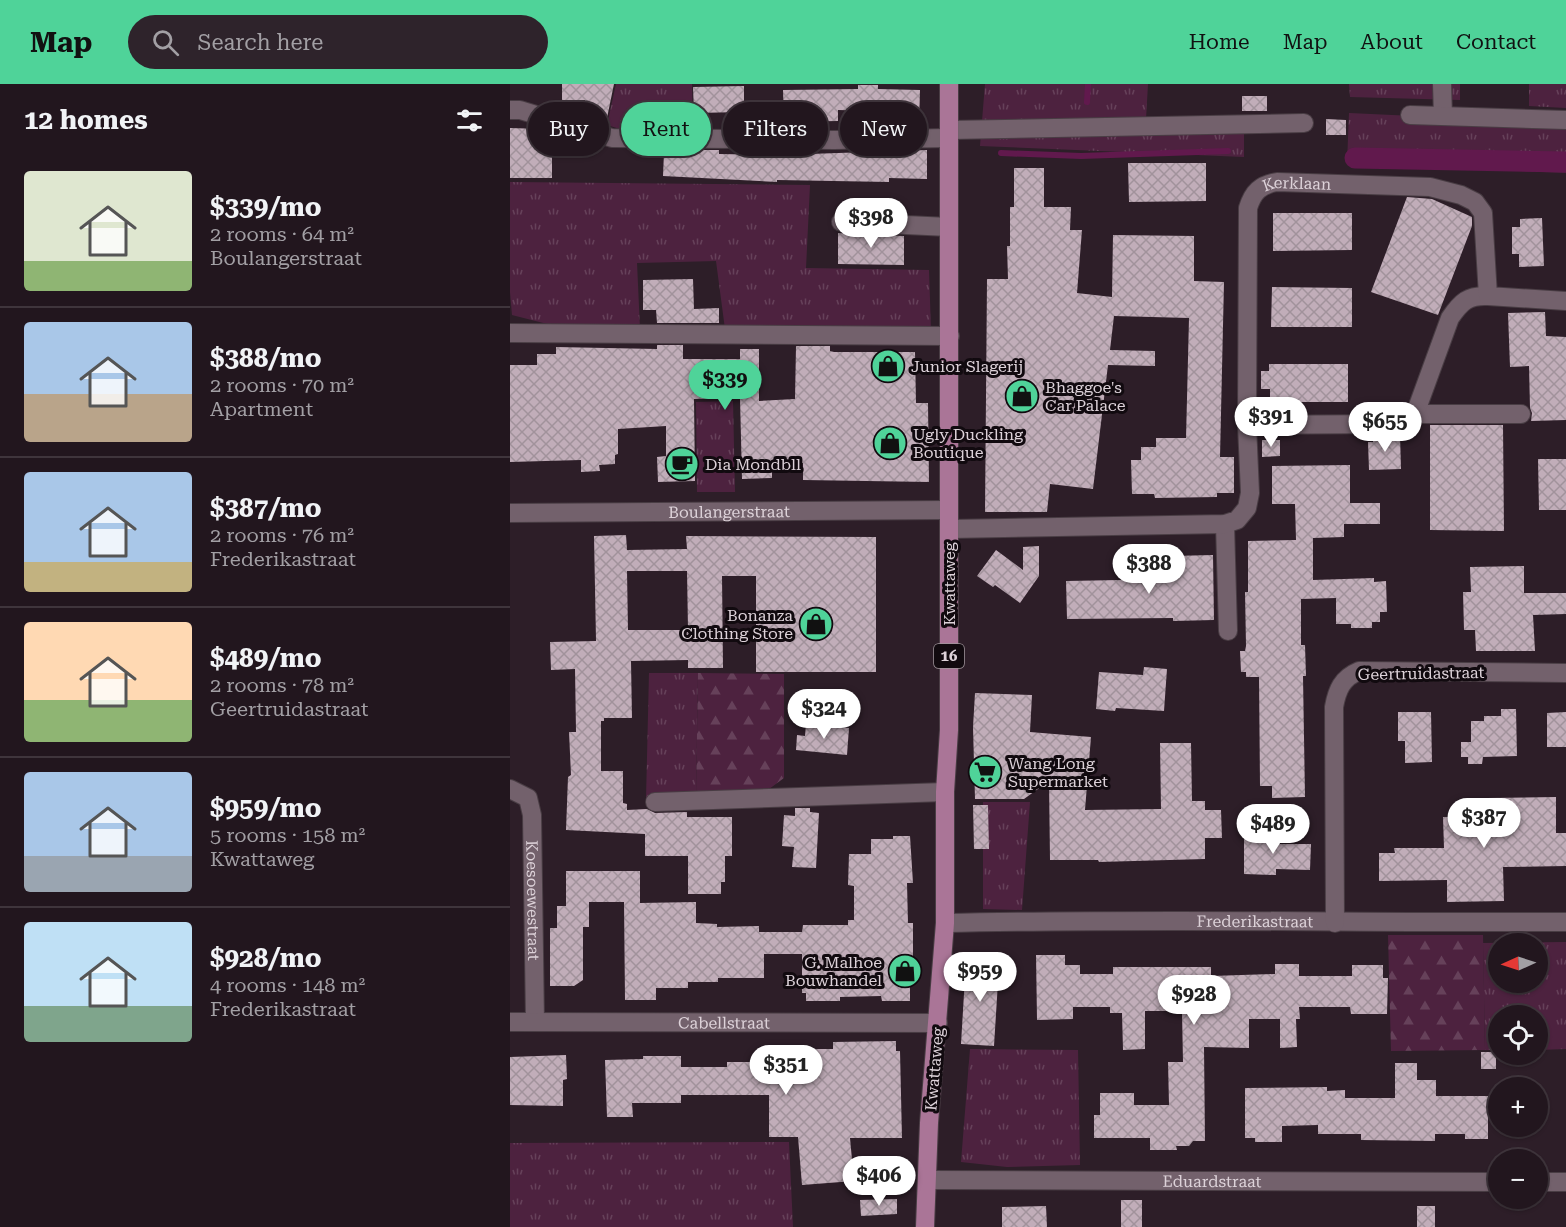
<!DOCTYPE html>
<html lang="en">
<head>
<meta charset="utf-8">
<style>
  :root { --surface:#22161e; --page:#2e232b; --text:#f1f3f6; --muted:#a29fa4; --line:#3f353c; --accent:#4fd399 }
  body { margin:0; font-family:"Roboto Serif",serif; background:var(--page); color:var(--text); height:100vh; display:flex; flex-direction:column; font-size:22px; white-space:nowrap }
  * { box-sizing:border-box; margin:0 }
  p { font-size:20px; color:var(--muted) }
  .icon { flex:none; width:33px; height:33px; fill:none; stroke:currentColor; stroke-width:2; stroke-linecap:round; stroke-linejoin:round }
  .map { position:relative; flex:1; overflow:hidden }
  .sheet { display:flex; flex-direction:column; background:var(--surface); width:510px }
  .sheet>* { flex:none }
  .top-card { position:absolute; left:18px; top:18px; width:570px; height:54px; display:flex; gap:12px }
  .needle { width:39px; rotate:267deg }
  .controls { position:absolute; left:978px; top:849px; display:grid; gap:12px }
  .controls a { display:grid; place-items:center; width:60px; height:60px; border-radius:50%; background:var(--surface); box-shadow:0 2px 4px #0004,0 0 0 2px var(--line); font-size:30px }
  .price { position:absolute; translate:-50% -51px; padding:0 14px; border-radius:21px; background:#fff; color:#222; font-size:20px; line-height:39px; filter:drop-shadow(0 2px 3px #0008) }
  .price::after { content:''; position:absolute; left:50%; top:36px; width:18px; height:14px; margin-left:-9px; background:inherit; clip-path:polygon(0 0,100% 0,50% 100%) }
  .price.active { background:var(--accent); color:#111 }
  ul { padding:0; list-style:none }
  li { display:flex; align-items:center; gap:18px; height:150px; padding:0 24px }
  li+li { border-top:2px solid var(--line) }
  li span { display:grid; place-items:center; flex:none; width:168px; height:120px; border-radius:6px; color:#555 }
  li>.icon { margin-inline-start:auto }
  span .icon { width:72px; height:72px; fill:#fffc; stroke-width:1 }
  li b { font-size:26px }
  h2 { display:flex; justify-content:space-between; align-items:center; height:72px; padding:0 24px; font-size:26px }
  .chip { padding:0 21px; border-radius:27px; background:var(--surface); box-shadow:0 2px 4px #0004,0 0 0 2px var(--line); font-size:21px; line-height:54px }
  .chip.active { background:var(--accent); color:#111 }
  header { display:flex; align-items:center; gap:36px; box-sizing:border-box; height:84px; padding:0 30px; background:var(--accent); color:#111 }
  header strong { font-size:28px }
  nav { display:flex; gap:33px; margin-inline-start:auto; font-size:21px }
  .search { width:420px; height:54px; background:var(--page); display:flex; align-items:center; gap:15px; box-sizing:border-box; padding:0 21px; border-radius:33px; color:var(--muted); font-size:22px }
  main { display:flex; flex:1; min-height:0 }
  .map>svg:first-child { display:block }
  .grass { fill:url(#grass-tufts); fill-rule:evenodd }
  .forest { fill:url(#forest-firs) }
  .lines { fill:none; stroke-linecap:round; stroke-linejoin:round }
  .stream { stroke:#61194d; stroke-width:6 }
  .canal { stroke:#61194d; stroke-width:21 }
  .building { fill:url(#building-cross-hatch); fill-rule:evenodd }
  .minor-casing { stroke:#493d44; stroke-width:20 }
  .major-casing { stroke:#493d44; stroke-width:20 }
  .minor { stroke:#73616c; stroke-width:18 }
  .major { stroke:#aa7597; stroke-width:18 }
  .labels { text-anchor:middle; stroke-width:6; stroke-linejoin:round; paint-order:stroke }
  .shield { fill:#110a0f; stroke:#a0969c; stroke-width:1.5 }
  .shield-label { font-size:15px; font-weight:bold; fill:#ddd2d9 }
  .street-label { font-size:16px; fill:#ddd2d9; stroke:#110a0f }
  .poi-label { font-size:16px; fill:#ddd2d9; stroke:#110a0f; text-anchor:start }
</style>
</head>
<body>
<header>
<strong>Map</strong>
<div class="search"><svg class="icon" aria-label="search" viewBox="0 0 24 24"><circle cx="10" cy="10" r="6"/><path d="M15 15l6 6"/></svg>Search here</div>
<nav><a>Home</a><a>Map</a><a>About</a><a>Contact</a></nav>
</header>
<main>
<section class="sheet">
<h2>12 homes<svg class="icon" aria-label="filters" viewBox="0 0 24 24"><path d="M4 7h16M4 17h16"/><circle cx="9" cy="7" r="2"/><circle cx="15" cy="17" r="2"/></svg></h2>
<ul>
<li><span style="background:linear-gradient(#dfe7d0 75%,#8fb573 0)"><svg class="icon" aria-label="home" viewBox="0 0 24 24"><path d="M3 11l9-7 9 7M6 9v11h12V9"/></svg></span><div><b>$339/mo</b><p>2 rooms · 64 m²</p><p>Boulangerstraat</p></div></li>
<li><span style="background:linear-gradient(#a9c7e8 60%,#b9a48a 0)"><svg class="icon" aria-label="home" viewBox="0 0 24 24"><path d="M3 11l9-7 9 7M6 9v11h12V9"/></svg></span><div><b>$388/mo</b><p>2 rooms · 70 m²</p><p>Apartment</p></div></li>
<li><span style="background:linear-gradient(#a9c7e8 75%,#c2b280 0)"><svg class="icon" aria-label="home" viewBox="0 0 24 24"><path d="M3 11l9-7 9 7M6 9v11h12V9"/></svg></span><div><b>$387/mo</b><p>2 rooms · 76 m²</p><p>Frederikastraat</p></div></li>
<li><span style="background:linear-gradient(#ffd9b3 65%,#8fb573 0)"><svg class="icon" aria-label="home" viewBox="0 0 24 24"><path d="M3 11l9-7 9 7M6 9v11h12V9"/></svg></span><div><b>$489/mo</b><p>2 rooms · 78 m²</p><p>Geertruidastraat</p></div></li>
<li><span style="background:linear-gradient(#a9c7e8 70%,#9aa5b1 0)"><svg class="icon" aria-label="home" viewBox="0 0 24 24"><path d="M3 11l9-7 9 7M6 9v11h12V9"/></svg></span><div><b>$959/mo</b><p>5 rooms · 158 m²</p><p>Kwattaweg</p></div></li>
<li><span style="background:linear-gradient(#bfe0f5 70%,#7fa58c 0)"><svg class="icon" aria-label="home" viewBox="0 0 24 24"><path d="M3 11l9-7 9 7M6 9v11h12V9"/></svg></span><div><b>$928/mo</b><p>4 rooms · 148 m²</p><p>Frederikastraat</p></div></li>
</ul>
</section>
<div class="map">
<svg width="1056" height="1143" viewBox="0 0 1056 1143">
  <defs>
    <pattern id="grass-tufts" width="24" height="20" patternUnits="userSpaceOnUse" patternTransform="scale(1.5)"><rect width="24" height="20" fill="#4d223f"/><path d="M3 7l-1-3M5 7V3M7 7l1-3M15 17l-1-3M17 17v-4M19 17l1-3" fill="none" stroke="#66415a"/></pattern>
    <pattern id="forest-firs" width="22" height="20" patternUnits="userSpaceOnUse" patternTransform="scale(1.5)"><rect width="22" height="20" fill="#4d223f"/><path d="M5 1l3.5 6h-7zM16 11l3.5 6h-7z" fill="#66415a"/></pattern>
    <pattern id="building-cross-hatch" width="8" height="8" patternUnits="userSpaceOnUse" patternTransform="scale(1.5)"><rect width="8" height="8" fill="#c1adb9"/><path d="M0 0l8 8M0 8l8-8" fill="none" stroke="#a1929b"/></pattern>
  </defs>
  <rect width="100%" height="100%" fill="#2d1e28"/>
  <path class="grass" d="M106,0H182L183,45H110L97,41Z
    M475,0H638L636,35L734,39V73L470,62Z
    M839,0H950V16L840,13Z
    M1019,0H1056V24L1019,22Z
    M839,29L1056,39V89L837,80Z
    M0,98L300,101L296,184L419,186L421,247L215,245L206,177L127,179L130,245L53,244L2,231L0,208Z
    M223,317L225,408H187L186,318Z
    M139,589H188L186,714L136,716Z
    M473,718H520L512,826L473,825Z
    M1056,858V965L1028,966V932H988V966H975L973,859ZM988,860H1028V898H988Z
    M460,965L568,966L570,1081L497,1083L451,1078Z
    M279,1058L283,1143H0V1059Z"/>
  <path class="forest" d="M188,589L274,590V694L251,711L186,714Z
    M878,851H973L975,966L881,967Z"/>
  <g class="lines">
    <path class="stream" d="M577,18L578,0
      M491,69L571,72L718,67"/>
    <path class="canal" d="M845,74L1056,78"/>
  </g>
  <path class="building" d="M52,0H104L97,34L73,28L75,16L52,17Z
    M348,1H368V5L410,6L409,43L364,44V27L328,26V37L274,38L273,6L348,5Z
    M234,2V28L184,29L183,3Z
    M732,12H757V27H732Z
    M816,35L836,36V51H816Z
    M0,44L32,45L42,48V94H0Z
    M159,66H209V70L269,71L417,66V95L379,94V98L267,96V98L153,92L154,68H158Z
    M618,79H696V117L619,118Z
    M504,84H534V123H561L560,146H572L567,209L602,213L603,151L684,152V197L714,198L710,373H724V409H707V413L645,414L644,410H622L621,376H631V363H646V354H676L679,234L604,232L600,266L645,267V282L598,281L583,405L540,400L537,428H475L477,195H498L497,162H500V123H504Z
    M897,113L922,115L962,133V142L928,231L861,208Z
    M763,129H842V166L763,167Z
    M1032,134L1034,182L1009,183V170H1002V143H1010V135Z
    M328,149L394,152V181L328,180Z
    M183,195L184,225L209,224V239H147L146,226H133V196Z
    M762,203L842,204V243H761Z
    M1035,228L1036,252L1056,253V336L1021,337L1022,329L1020,324L1019,282L1000,283L998,229Z
    M147,261H173V275H230V265H249V317L285,315L286,262H320V267L324,268H405L406,319H418L419,398L293,396V379L262,381V394L232,395L230,314L184,315L185,397L148,398L147,373L156,372V342L108,345V370L105,371V380L89,381L90,387L71,388V376L0,378V281H27V270H46V263L147,265Z
    M759,280H838V318H760V305H751V287H759Z
    M920,341H993L994,447L920,446Z
    M890,351L891,385L859,386L858,358H863V352Z
    M752,356H770V372L752,373Z
    M1028,375H1056V426H1029Z
    M840,381V419H870V440H834V453L803,454V496L864,494V498L876,497L877,528H870V538H862V544H841V540H826V514L791,515V561H795L796,592H793L795,713L762,714V702H750L749,593H736V588H731L730,567H735L736,562L735,508H738V457L786,456L785,420H762V382Z
    M116,451L117,466L177,465L176,452L366,453V588H246V492H212L213,584H178V576L121,577L122,634H94V637H91V687H113V719L117,720V726L137,725L145,729L177,728V733H222V772H215V798H211V810H178V772H135V750L56,746L58,693L61,691L59,648H66L65,585L41,586L40,558L86,557L84,452ZM117,487H177L178,546H118Z
    M529,462V492L510,519L485,501L483,503L467,492L486,466L513,486V463Z
    M703,471L704,536L663,537V534L557,535L556,497L662,495V472Z
    M1014,482V509H1056V530L1023,531L1025,567H966L965,546H954L953,508H961L960,483Z
    M634,583L657,585L654,627L606,624L605,627L586,625L589,588L633,591Z
    M465,609L522,611L520,648L581,653L575,726L651,725L650,659H681L682,717H695V726H711L712,754H695V775L589,778L588,776H540L539,697L514,715H465L463,643Z
    M991,625H1006L1007,672L973,673L972,680H958V673H951V658H961V637H974V632H991Z
    M888,628H921L922,678L895,679V657H888Z
    M1056,628V663H1037V629Z
    M296,640L339,644L337,671L286,666L287,651L295,652Z
    M1046,713V749H1056V782L993,783L994,817L937,818V796L869,797V769H885L884,764H934L933,733L978,732L977,714Z
    M463,721H478L479,765H464Z
    M285,724H300V728L309,729L306,784L282,783L284,763L272,762L274,731L285,732Z
    M745,744H750L765,760H801L800,786L766,785V791L734,790V753Z
    M383,752H400L403,799H397L398,839H403V890L400,891V917H372L371,912L330,913V917H296V909H292V870H254V894H208V898H178V904H146V916H115L114,818H79V843H73V896L64,902H40V844H47V822H56V787H130V819L186,818V839L207,840V843L249,842V848H292L293,841H338V836H344V802L338,801L339,770H361V755H383Z
    M526,871H555V881H570V890H603V883H701V892L765,890V880H789V892H842V881H873V894H878L877,930H841L840,923H789L790,935H786L787,963L770,964V935H739V964L694,963L695,1057H683L679,1062H666L667,1066H640V1054H584V1031H590V1009H624V1021H659L658,978H673L672,927H635V965L613,966L612,929H600V923H563V935L527,936Z
    M456,876L487,878L486,897L488,898L484,962L451,960Z
    M386,957V967H390L392,1054H340L344,1097L292,1101L288,1053H259V1011H171V1019H122L123,1033H97L95,976L133,975V972H171V983H217V978H259V965H323V958Z
    M971,968H986V985H971Z
    M56,971L57,995L53,996V1022L0,1021V973Z
    M885,979H907V996H926V1012H978V1055H955V1050H925V1057L851,1056V1050H808V1041L772,1042V1058H745V1054H735V1004L817,1003V1007L835,1006V1014H885Z
    M387,1115V1130L351,1132L350,1116Z
    M611,1116H632V1143H611Z
    M536,1122L537,1143H492V1123Z
    M907,1122H925V1143H907Z"/>
  <g class="lines">
    <defs>
      <g id="minor">
        <path d="M932,0L933,32"/>
        <path d="M0,26H10L102,54L324,56L438,54"/>
        <path d="M900,31L1056,36"/>
        <path d="M439,46L794,39"/>
        <path d="M331,138L439,143"/>
        <path d="M0,249L440,252"/>
        <path d="M905,330H1011"/>
        <path d="M737,341L885,340L905,330L940,234C951,218 958,211 978,212"/>
        <path id="s1" d="M0,429L438,426"/>
        <path d="M715,440L718,547"/>
        <path id="s2" d="M439,445L715,440L727,436L737,424L740,409L737,341L738,124C743,108 750,101 767,98L920,103L951,111L965,118L973,129L978,212L1056,217"/>
        <path id="s3" d="M0,705L18,714L22,731L25,938"/>
        <path d="M145,718L435,708"/>
        <path id="s4" d="M435,839C642,834 849,839 1056,838"/>
        <path d="M825,839L824,623C827,606 832,594 849,587L1056,589"/>
        <path id="s5" d="M0,938L428,939"/>
        <path id="s6" d="M417,1096L988,1098"/>
        <path d="M1028,1098H1056"/>
      </g>
      <path id="major" d="M415,1143L419,1039L435,839V708L439,646V0"/>
    </defs>
    <use href="#minor" class="minor-casing"/>
    <use href="#major" class="major-casing"/>
    <use href="#minor" class="minor"/>
    <use href="#major" class="major"/>
  </g>
  <defs>
    <symbol id="shop-disc" viewBox="-11 -11 22 22"><circle r="9.5" fill="#4fd399" stroke="#110a0f"/><path d="M-5-2.5h2.3a2.7 3.5 0 0 1 5.4 0H5L5.5 6h-11ZM-1.5-2.5h3a1.5 2.3 0 0 0-3 0Z" fill="#111"/></symbol>
    <symbol id="cafe-disc" viewBox="-11 -11 22 22"><circle r="9.5" fill="#4fd399" stroke="#110a0f"/><path d="M-5.5-4.5H6V0H3Q3 3.5 0 3.5H-2.5Q-5.5 3.5-5.5 0ZM3-3.2v2h1.7v-2ZM-6 4.5H4V6H-6Z" fill="#111"/></symbol>
    <symbol id="supermarket-disc" viewBox="-11 -11 22 22"><circle r="9.5" fill="#4fd399" stroke="#110a0f"/><path d="M-6-5.5h2.5l.6 2H6L4.5 2H-2.5L-4.4-4H-6ZM-1.5 3.2a1.3 1.3 0 1 0 .1 0ZM3 3.2a1.3 1.3 0 1 0 .1 0Z" fill="#111"/></symbol>
  </defs>
  <g fill-rule="evenodd">
    <use href="#shop-disc" x="359" y="263" width="38" height="38"/>
    <use href="#shop-disc" x="493" y="293" width="38" height="38"/>
    <use href="#shop-disc" x="361" y="340" width="38" height="38"/>
    <use href="#cafe-disc" x="153" y="361" width="38" height="38"/>
    <use href="#shop-disc" x="287" y="521" width="38" height="38"/>
    <use href="#supermarket-disc" x="456" y="669" width="38" height="38"/>
    <use href="#shop-disc" x="376" y="868" width="38" height="38"/>
  </g>
  <g class="labels">
    <rect class="shield" x="424" y="560" width="30" height="24" rx="4.5"/>
    <g class="shield-label">
      <text x="439" y="577">16</text>
    </g>
    <g class="street-label">
      <text dy="6" stroke="none"><textPath href="#s2" startOffset="666">Kerklaan</textPath></text>
      <text dy="6" stroke="none"><textPath href="#s1" startOffset="219">Boulangerstraat</textPath></text>
      <text transform="translate(439 500) rotate(-90)" y="6">Kwattaweg</text>
      <text transform="translate(911 589) rotate(-1)" y="6">Geertruidastraat</text>
      <text dy="6" stroke="none"><textPath href="#s3" startOffset="123">Koesoewestraat</textPath></text>
      <text dy="6" stroke="none"><textPath href="#s4" startOffset="310">Frederikastraat</textPath></text>
      <text dy="6" stroke="none"><textPath href="#s5" startOffset="214">Cabellstraat</textPath></text>
      <text transform="translate(424 985) rotate(-85)" y="6">Kwattaweg</text>
      <text dy="6" stroke="none"><textPath href="#s6" startOffset="285">Eduardstraat</textPath></text>
    </g>
    <g class="poi-label">
      <text x="401" y="288">Junior Slagerij</text>
      <text x="535" y="309">Bhaggoe's<tspan x="535" dy="18">Car Palace</tspan></text>
      <text x="403" y="356">Ugly Duckling<tspan x="403" dy="18">Boutique</tspan></text>
      <text x="195" y="386">Dia Mondbll</text>
      <text x="283" y="537" text-anchor="end">Bonanza<tspan x="283" dy="18">Clothing Store</tspan></text>
      <text x="498" y="685">Wang Long<tspan x="498" dy="18">Supermarket</tspan></text>
      <text x="372" y="884" text-anchor="end">G. Malhoe<tspan x="372" dy="18">Bouwhandel</tspan></text>
    </g>
  </g>
</svg>
<div class="controls">
<a><svg class="needle" viewBox="-14 -14 28 28"><path d="M0-13l5 13h-10z" fill="#e53935"/><path d="M0 13l5-13h-10z" fill="#a29fa4"/></svg></a>
<a><svg class="icon" aria-label="locate" viewBox="0 0 24 24"><circle cx="12" cy="12" r="6"/><path d="M12 2v4M12 18v4M2 12h4M18 12h4"/></svg></a>
<a>+</a>
<a>−</a>
</div>
<b class="price" style="left:361px;top:165px">$398</b>
<b class="price active" style="left:215px;top:327px">$339</b>
<b class="price" style="left:761px;top:364px">$391</b>
<b class="price" style="left:875px;top:369px">$655</b>
<b class="price" style="left:639px;top:511px">$388</b>
<b class="price" style="left:314px;top:656px">$324</b>
<b class="price" style="left:974px;top:765px">$387</b>
<b class="price" style="left:763px;top:771px">$489</b>
<b class="price" style="left:470px;top:919px">$959</b>
<b class="price" style="left:684px;top:942px">$928</b>
<b class="price" style="left:276px;top:1012px">$351</b>
<b class="price" style="left:369px;top:1123px">$406</b>
<div class="top-card">
<a class="chip">Buy</a>
<a class="chip active">Rent</a>
<a class="chip">Filters</a>
<a class="chip">New</a>
</div>
</div>
</main>
</body>
</html>
